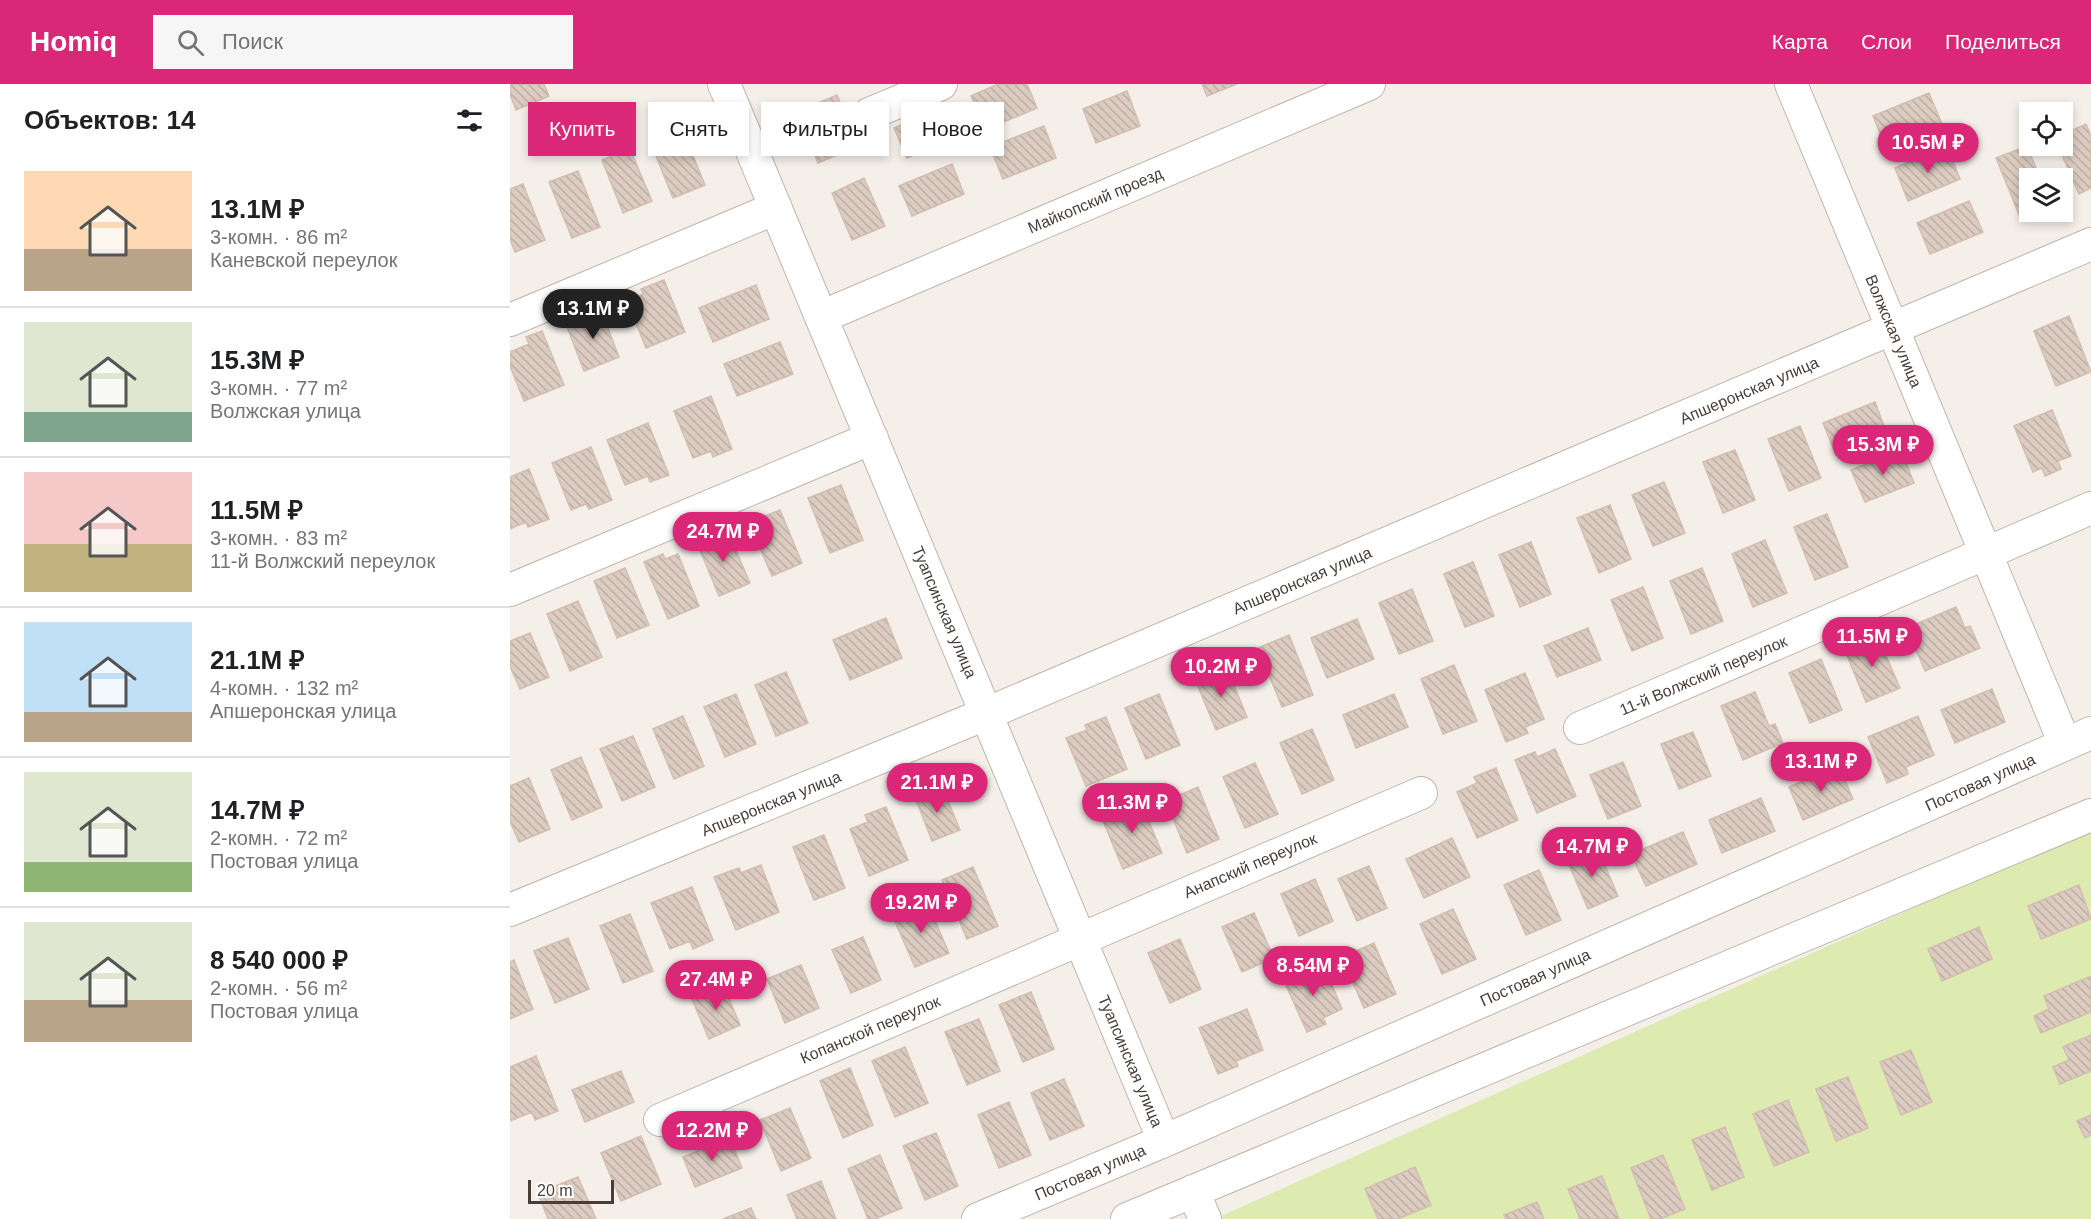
<!DOCTYPE html>
<html lang="ru">
<head>
<meta charset="utf-8">
<style>
  :root { --surface:#fff; --page:#f6f6f6; --text:#202124; --muted:#757577; --line:#e0e0e0; --accent:#db2777 }
  body { margin:0; font-family:Helvetica,sans-serif; background:var(--page); color:var(--text); height:100vh; display:flex; flex-direction:column; font-size:22px; white-space:nowrap }
  * { box-sizing:border-box; margin:0 }
  p { font-size:20px; color:var(--muted) }
  .icon { flex:none; width:33px; height:33px; fill:none; stroke:currentColor; stroke-width:2; stroke-linecap:round; stroke-linejoin:round }
  .map { position:relative; flex:1; overflow:hidden }
  .sheet { display:flex; flex-direction:column; background:var(--surface); width:510px }
  .sheet>* { flex:none }
  .top-card { position:absolute; left:18px; top:18px; width:570px; height:54px; display:flex; gap:12px }
  .tools { position:absolute; left:1509px; top:18px; display:grid; gap:12px }
  .tools a { display:grid; place-items:center; width:54px; height:54px; border-radius:0px; background:var(--surface); box-shadow:0 3px 9px #0003; font-size:30px }
  .scale { position:absolute; left:18px; bottom:15px; width:86px; box-sizing:border-box; padding-left:6px; border:3px solid #493e37; border-top:0; font-size:16px; line-height:21px; white-space:nowrap; color:#493e37; -webkit-text-stroke:4px #fff; paint-order:stroke }
  .price { position:absolute; translate:-50% -51px; padding:0 14px; border-radius:21px; background:var(--accent); color:#fff; font-size:20px; line-height:39px; filter:drop-shadow(0 2px 3px #0008) }
  .price::after { content:''; position:absolute; left:50%; top:36px; width:18px; height:14px; margin-left:-9px; background:inherit; clip-path:polygon(0 0,100% 0,50% 100%) }
  .price.current { background:#222; color:#fff }
  ul { padding:0; list-style:none }
  li { display:flex; align-items:center; gap:18px; height:150px; padding:0 24px }
  li+li { border-top:2px solid var(--line) }
  li span { display:grid; place-items:center; flex:none; width:168px; height:120px; border-radius:0px; color:#555 }
  li>.icon { margin-inline-start:auto }
  span .icon { width:72px; height:72px; fill:#fffc; stroke-width:1 }
  li b { font-size:26px }
  h2 { display:flex; justify-content:space-between; align-items:center; height:72px; padding:0 24px; font-size:26px }
  .pill { padding:0 21px; border-radius:0px; background:var(--surface); box-shadow:0 3px 9px #0003; font-size:21px; line-height:54px }
  .pill.current { background:var(--accent); color:#fff }
  header { display:flex; align-items:center; gap:36px; box-sizing:border-box; height:84px; padding:0 30px; background:var(--accent); color:#fff }
  header strong { font-size:28px }
  nav { display:flex; gap:33px; margin-inline-start:auto; font-size:21px }
  .search { width:420px; height:54px; background:var(--page); display:flex; align-items:center; gap:15px; box-sizing:border-box; padding:0 21px; border-radius:0px; color:var(--muted); font-size:22px }
  main { display:flex; flex:1; min-height:0 }
  .map>svg:first-child { display:block }
  .green { fill:#ddebb0 }
  .building { fill:url(#building-back-hatch); stroke:#d3beb0; stroke-width:1.5 }
  .lines { fill:none; stroke-linecap:round; stroke-linejoin:round }
  .minor-casing { stroke:#c1b5ab; stroke-width:34 }
  .minor { stroke:#fff; stroke-width:32 }
  .labels { text-anchor:middle; stroke-width:4.5; stroke-linejoin:round; paint-order:stroke }
  .street-label { font-size:16px; fill:#493e37; stroke:#fff }
</style>
</head>
<body>
<header>
<strong>Homiq</strong>
<div class="search"><svg class="icon" aria-label="search" viewBox="0 0 24 24"><circle cx="10" cy="10" r="6"/><path d="M15 15l6 6"/></svg>Поиск</div>
<nav><a>Карта</a><a>Слои</a><a>Поделиться</a></nav>
</header>
<main>
<section class="sheet">
<h2>Объектов: 14<svg class="icon" aria-label="filters" viewBox="0 0 24 24"><path d="M4 7h16M4 17h16"/><circle cx="9" cy="7" r="2"/><circle cx="15" cy="17" r="2"/></svg></h2>
<ul>
<li><span style="background:linear-gradient(#ffd9b3 65%,#b9a48a 0)"><svg class="icon" aria-label="home" viewBox="0 0 24 24"><path d="M3 11l9-7 9 7M6 9v11h12V9"/></svg></span><div><b>13.1M ₽</b><p>3-комн. · 86 m²</p><p>Каневской переулок</p></div></li>
<li><span style="background:linear-gradient(#dfe7d0 75%,#7fa58c 0)"><svg class="icon" aria-label="home" viewBox="0 0 24 24"><path d="M3 11l9-7 9 7M6 9v11h12V9"/></svg></span><div><b>15.3M ₽</b><p>3-комн. · 77 m²</p><p>Волжская улица</p></div></li>
<li><span style="background:linear-gradient(#f6c9c9 60%,#c2b280 0)"><svg class="icon" aria-label="home" viewBox="0 0 24 24"><path d="M3 11l9-7 9 7M6 9v11h12V9"/></svg></span><div><b>11.5M ₽</b><p>3-комн. · 83 m²</p><p>11-й Волжский переулок</p></div></li>
<li><span style="background:linear-gradient(#bfe0f5 75%,#b9a48a 0)"><svg class="icon" aria-label="home" viewBox="0 0 24 24"><path d="M3 11l9-7 9 7M6 9v11h12V9"/></svg></span><div><b>21.1M ₽</b><p>4-комн. · 132 m²</p><p>Апшеронская улица</p></div></li>
<li><span style="background:linear-gradient(#dfe7d0 75%,#8fb573 0)"><svg class="icon" aria-label="home" viewBox="0 0 24 24"><path d="M3 11l9-7 9 7M6 9v11h12V9"/></svg></span><div><b>14.7M ₽</b><p>2-комн. · 72 m²</p><p>Постовая улица</p></div></li>
<li><span style="background:linear-gradient(#dfe7d0 65%,#b9a48a 0)"><svg class="icon" aria-label="home" viewBox="0 0 24 24"><path d="M3 11l9-7 9 7M6 9v11h12V9"/></svg></span><div><b>8 540 000 ₽</b><p>2-комн. · 56 m²</p><p>Постовая улица</p></div></li>
</ul>
</section>
<div class="map">
<svg width="1581" height="1135" viewBox="0 0 1581 1135">
  <defs>
    <pattern id="building-back-hatch" width="6" height="6" patternUnits="userSpaceOnUse" patternTransform="scale(1.5)"><rect width="6" height="6" fill="#dbcbc0"/><path d="M-1 5l2 2M0 0l6 6M5-1l2 2" fill="none" stroke="#bdafa6"/></pattern>
  </defs>
  <rect width="100%" height="100%" fill="#f5efe9"/>
  <path class="green" d="M1581,745V1135H704Z"/>
  <path class="building" d="M0,0H34L39,12L6,26L0,10Z
    M488,0H517L527,24L475,46L461,12Z
    M692,0H727L697,12Z
    M617,7L630,42L586,59L573,25Z
    M1419,9L1432,40L1376,64L1363,32Z
    M327,11L345,54L326,62L329,70L308,79L287,28Z
    M438,21L451,51L397,74L384,44Z
    M1576,40L1581,52V104L1569,110L1548,62H1552V51Z
    M534,42L546,74L493,95L480,63Z
    M174,50L195,101L163,114L142,62Z
    M1437,62L1450,95L1398,117L1385,84Z
    M1517,62L1530,94H1520V128H1523L1510,133L1486,74Z
    M120,65L142,117L113,129L92,76Z
    M442,80L454,110L402,132L389,102Z
    M68,87L90,143L62,154L39,98Z
    M354,94L375,142L342,156L322,109Z
    M13,100L35,156L5,168L0,155V105Z
    M1459,117L1473,148L1420,170L1407,139Z
    M154,196L175,248L136,264L117,217L133,210L131,205Z
    M246,201L259,235L203,258L189,224Z
    M89,221L109,273L74,287L57,243L74,236L71,229Z
    M1559,232L1581,288L1546,302L1524,247Z
    M32,247L54,301L14,317L0,282V268L19,260L16,253Z
    M270,258L283,290L227,312L214,280Z
    M201,312L222,365L203,373L201,367L183,374L164,327Z
    M1365,318L1377,350L1326,371L1313,339Z
    M1542,326L1561,372L1548,377L1551,385L1535,392L1532,384L1523,388L1504,342Z
    M138,339L159,391L140,398L138,392L115,401L97,356Z
    M1290,342L1311,394L1279,407L1258,355Z
    M81,363L102,416L79,425L76,420L61,426L42,379Z
    M1225,366L1245,416L1213,429L1193,378Z
    M1391,366L1404,399L1355,418L1341,386Z
    M19,385L39,435L18,443L16,438L0,445V393Z
    M1154,398L1175,449L1143,462L1122,411Z
    M331,401L353,456L320,469L298,414Z
    M1100,421L1121,475L1089,489L1067,434Z
    M270,426L292,479L262,492L239,438Z
    M1317,430L1338,483L1305,496L1284,443Z
    M217,446L240,499L209,512L187,459Z
    M1255,456L1277,509L1243,523L1222,470Z
    M1021,458L1041,510L1010,523L989,471Z
    M153,470L155,475L168,470L189,522L158,535L134,478Z
    M963,478L984,532L955,543L934,490Z
    M115,484L139,541L107,554L84,497Z
    M1192,484L1213,537L1181,550L1160,497Z
    M1133,503L1153,554L1122,567L1101,516Z
    M902,505L923,557L889,570L869,519Z
    M68,517L92,573L60,587L37,530Z
    M1446,523L1455,544L1460,542L1470,564L1415,587L1397,544Z
    M376,534L392,574L340,596L323,556Z
    M847,535L864,575L817,594L801,554Z
    M1078,544L1091,576L1047,593L1034,562Z
    M20,549L39,593L10,605L0,582V557Z
    M779,551L803,611L772,623L748,564Z
    M1367,551L1390,604L1356,618L1334,564Z
    M1311,575L1332,626L1300,639L1279,589Z
    M944,581L967,637L933,650L911,595Z
    M716,582L737,633L706,646L685,595Z
    M276,588L298,639L266,652L245,601Z
    M1015,589L1034,635L1015,643L1018,649L996,658L975,606Z
    M1482,605L1495,638L1445,659L1431,626Z
    M1245,608L1259,642L1265,640L1273,659L1233,676L1211,622Z
    M226,610L246,660L215,673L194,623Z
    M649,610L670,661L636,675L615,624Z
    M884,610L898,643L846,664L833,631Z
    M173,632L194,682L164,695L143,645Z
    M1408,632L1424,671L1396,683L1398,690L1377,699L1358,653Z
    M596,633L617,685L576,702L556,654L577,646L575,641Z
    M802,645L824,696L792,710L770,659Z
    M1183,648L1201,692L1169,705L1151,660Z
    M123,652L145,703L112,717L90,665Z
    M1045,665L1066,712L1027,729L1005,676L1025,668L1027,673Z
    M71,673L92,723L62,736L41,686Z
    M1113,678L1131,722L1098,735L1080,691Z
    M745,679L768,730L735,744L713,693Z
    M1329,682L1343,715L1293,736L1279,703Z
    M986,684L1008,736L967,754L947,708L967,699L964,693Z
    M19,694L40,745L9,758L0,737V702Z
    M432,702L450,746L422,757L405,713Z
    M688,703L709,755L677,769L656,717Z
    M1251,714L1265,747L1212,769L1199,736Z
    M630,716L652,769L613,785L591,732Z
    M376,723L398,776L359,792L340,745L358,738L355,731Z
    M1173,748L1187,780L1136,802L1121,770Z
    M314,751L335,804L304,816L283,763Z
    M942,754L960,793L914,814L896,775Z
    M1087,763L1108,812L1078,825L1057,776Z
    M251,781L269,828L226,846L204,793L229,784L231,789Z
    M859,782L877,824L847,837L828,795Z
    M463,783L488,842L457,855L432,796Z
    M1029,786L1051,836L1016,851L994,801Z
    M805,795L823,837L789,852L771,810Z
    M1569,801L1581,835L1531,855L1518,822Z
    M182,803L203,856L183,865L180,857L160,865L141,819Z
    M416,816L439,869L405,883L382,831Z
    M943,825L966,875L932,890L910,840Z
    M744,829L764,874L732,888L712,843Z
    M120,830L143,887L113,899L90,842Z
    M1469,843L1482,875L1432,897L1418,865Z
    M353,853L371,896L341,909L322,866Z
    M58,854L79,905L45,919L24,867Z
    M670,855L691,905L660,919L638,869Z
    M864,859L886,910L854,924L832,873Z
    M4,876L23,925L0,935V878Z
    M813,880L832,925L813,934L816,940L797,948L774,897Z
    M291,881L309,924L275,939L257,895Z
    M1581,892V928L1531,949L1524,932L1539,925L1534,912Z
    M213,900L230,941L199,955L181,913Z
    M521,908L544,965L513,978L489,921Z
    M737,925L753,966L726,977L728,982L708,990L689,944Z
    M469,935L490,987L457,1001L435,948Z
    M1581,951V987L1550,1000L1543,983L1559,976L1553,963Z
    M395,963L418,1019L385,1033L362,977Z
    M1401,966L1422,1018L1391,1031L1370,978Z
    M26,972L48,1027L25,1036L22,1028L0,1037V983Z
    M340,984L363,1041L333,1054L310,997Z
    M111,987L124,1018L75,1038L62,1006Z
    M1338,993L1358,1044L1326,1057L1306,1005Z
    M554,995L574,1042L540,1056L521,1009Z
    M1278,1016L1299,1068L1264,1082L1243,1030Z
    M499,1018L521,1071L489,1084L468,1031Z
    M280,1024L301,1074L271,1087L250,1036Z
    M1581,1031V1051L1575,1054L1567,1037Z
    M1215,1043L1234,1093L1202,1106L1182,1056Z
    M426,1049L448,1102L415,1116L393,1062Z
    M131,1052L151,1100L111,1117L91,1069Z
    M220,1054L232,1084L185,1103L173,1073Z
    M370,1071L392,1124L365,1135H358L338,1085Z
    M1153,1071L1175,1125L1150,1135H1141L1121,1084Z
    M905,1083L921,1121L888,1135H868L855,1105Z
    M1092,1092L1109,1135H1070L1058,1105Z
    M68,1093L86,1135H38L28,1109Z
    M311,1097L326,1135H287L277,1111Z
    M1027,1118L1034,1135H996L994,1131Z
    M241,1124L246,1135H213Z"/>
  <g class="lines">
    <defs>
      <path id="minor" d="M214,0L654,1057
        M1281,0L1555,660
        M359,30L431,0
        M311,233L859,0
        M0,236L266,124
        M0,506L362,354
        M1070,644L1581,424
        M0,826L478,629L1581,160
        M150,1036L911,709
        M683,1107L695,1135
        M468,1135L654,1057L1581,649
        M617,1135L1581,731"/>
    </defs>
    <use href="#minor" class="minor-casing"/>
    <use href="#minor" class="minor"/>
  </g>
  <g class="labels">
    <g class="street-label">
      <text transform="translate(585 116) rotate(-23)" y="6">Майкопский проезд</text>
      <text transform="translate(1384 247) rotate(67)" y="6">Волжская улица</text>
      <text transform="translate(1239 306) rotate(-23)" y="6">Апшеронская улица</text>
      <text transform="translate(792 496) rotate(-23)" y="6">Апшеронская улица</text>
      <text transform="translate(435 528) rotate(67)" y="6">Туапсинская улица</text>
      <text transform="translate(1193 591) rotate(-23)" y="6">11-й Волжский переулок</text>
      <text transform="translate(1470 698) rotate(-24)" y="6">Постовая улица</text>
      <text transform="translate(261 719) rotate(-22)" y="6">Апшеронская улица</text>
      <text transform="translate(740 781) rotate(-23)" y="6">Анапский переулок</text>
      <text transform="translate(1025 893) rotate(-24)" y="6">Постовая улица</text>
      <text transform="translate(360 945) rotate(-23)" y="6">Копанской переулок</text>
      <text transform="translate(621 977) rotate(67)" y="6">Туапсинская улица</text>
      <text transform="translate(580 1088) rotate(-23)" y="6">Постовая улица</text>
    </g>
  </g>
</svg>
<div class="tools">
<a><svg class="icon" aria-label="locate" viewBox="0 0 24 24"><circle cx="12" cy="12" r="6"/><path d="M12 2v4M12 18v4M2 12h4M18 12h4"/></svg></a>
<a><svg class="icon" aria-label="layers" viewBox="0 0 24 24"><path d="M12 4l9 5-9 5-9-5zM3 14l9 5 9-5"/></svg></a>
</div>
<div class="scale">20 m</div>
<b class="price" style="left:1418px;top:90px">10.5M ₽</b>
<b class="price current" style="left:83px;top:256px">13.1M ₽</b>
<b class="price" style="left:1373px;top:392px">15.3M ₽</b>
<b class="price" style="left:213px;top:479px">24.7M ₽</b>
<b class="price" style="left:1362px;top:584px">11.5M ₽</b>
<b class="price" style="left:711px;top:614px">10.2M ₽</b>
<b class="price" style="left:1311px;top:709px">13.1M ₽</b>
<b class="price" style="left:427px;top:730px">21.1M ₽</b>
<b class="price" style="left:622px;top:750px">11.3M ₽</b>
<b class="price" style="left:1082px;top:794px">14.7M ₽</b>
<b class="price" style="left:411px;top:850px">19.2M ₽</b>
<b class="price" style="left:803px;top:913px">8.54M ₽</b>
<b class="price" style="left:206px;top:927px">27.4M ₽</b>
<b class="price" style="left:202px;top:1078px">12.2M ₽</b>
<div class="top-card">
<a class="pill current">Купить</a>
<a class="pill">Снять</a>
<a class="pill">Фильтры</a>
<a class="pill">Новое</a>
</div>
</div>
</main>
</body>
</html>
